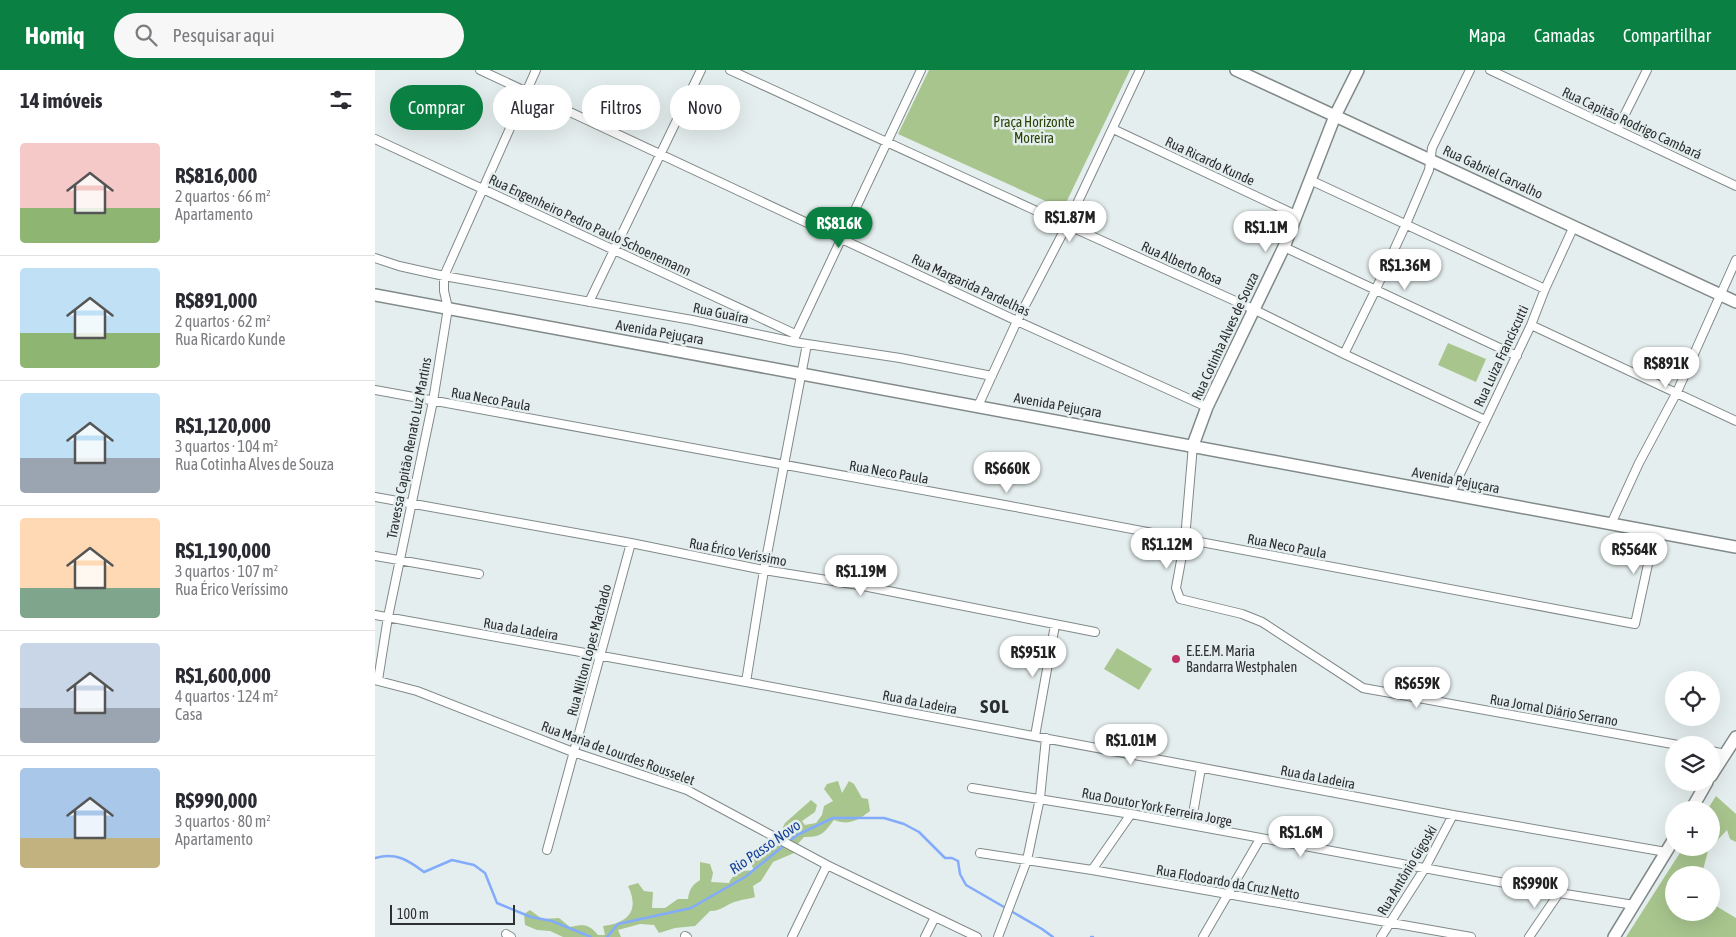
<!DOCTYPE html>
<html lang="pt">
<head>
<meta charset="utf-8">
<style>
  :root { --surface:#fff; --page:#f7f7f7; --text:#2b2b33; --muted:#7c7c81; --line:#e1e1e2; --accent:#0b8043 }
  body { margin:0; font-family:"Asap Condensed",sans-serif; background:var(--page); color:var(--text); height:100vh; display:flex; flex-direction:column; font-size:19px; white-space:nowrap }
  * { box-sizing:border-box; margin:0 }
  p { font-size:16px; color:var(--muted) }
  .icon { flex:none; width:28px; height:28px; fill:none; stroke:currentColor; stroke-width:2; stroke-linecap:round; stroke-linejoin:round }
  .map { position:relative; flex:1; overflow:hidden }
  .drawer { display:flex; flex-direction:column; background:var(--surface); width:375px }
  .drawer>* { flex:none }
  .top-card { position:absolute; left:15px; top:15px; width:475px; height:45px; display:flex; gap:10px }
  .tools { position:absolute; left:1290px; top:601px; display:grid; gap:10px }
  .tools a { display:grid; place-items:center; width:55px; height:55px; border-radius:50%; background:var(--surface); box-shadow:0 5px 20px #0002; font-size:25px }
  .scale { position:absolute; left:15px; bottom:12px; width:125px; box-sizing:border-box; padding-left:5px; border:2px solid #2d3030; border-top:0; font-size:14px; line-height:18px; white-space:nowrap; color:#2d3030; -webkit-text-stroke:4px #e5eeee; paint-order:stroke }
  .price { position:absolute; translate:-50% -42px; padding:0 11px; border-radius:18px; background:#fff; color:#222; font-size:16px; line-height:32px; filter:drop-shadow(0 1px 2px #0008) }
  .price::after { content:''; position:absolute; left:50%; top:30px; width:15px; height:11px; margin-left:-8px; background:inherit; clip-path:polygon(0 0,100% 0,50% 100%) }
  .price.active { background:var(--accent); color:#fff }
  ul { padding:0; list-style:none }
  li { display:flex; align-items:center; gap:15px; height:125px; padding:0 20px }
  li+li { border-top:1px solid var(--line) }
  li span { display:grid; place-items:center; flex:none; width:140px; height:100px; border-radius:5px; color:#555 }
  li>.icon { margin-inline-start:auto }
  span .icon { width:60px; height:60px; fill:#fffc; stroke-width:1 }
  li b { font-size:21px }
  h2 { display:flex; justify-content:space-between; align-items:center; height:60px; padding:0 20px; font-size:21px }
  .chip { padding:0 18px; border-radius:22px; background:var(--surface); box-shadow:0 5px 20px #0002; font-size:18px; line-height:45px }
  .chip.active { background:var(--accent); color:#fff }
  header { display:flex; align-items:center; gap:30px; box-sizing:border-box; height:70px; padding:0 25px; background:var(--accent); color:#fff }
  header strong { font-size:24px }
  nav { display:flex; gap:28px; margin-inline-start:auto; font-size:18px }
  .search { width:350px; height:45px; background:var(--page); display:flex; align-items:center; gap:12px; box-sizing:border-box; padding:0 18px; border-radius:28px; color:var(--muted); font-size:19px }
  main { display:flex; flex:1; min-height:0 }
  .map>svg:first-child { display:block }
  .green { fill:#a8c58e }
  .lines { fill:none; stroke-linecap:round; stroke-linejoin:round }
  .stream { stroke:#82acfb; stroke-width:2.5 }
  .street-casing { stroke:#818989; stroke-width:10 }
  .secondary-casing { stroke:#818989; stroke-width:14 }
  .street { stroke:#fff; stroke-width:8 }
  .secondary { stroke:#fff; stroke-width:11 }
  .poi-dot { fill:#be3268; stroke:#e5eeee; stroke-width:2 }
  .labels { text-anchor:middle; stroke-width:5; stroke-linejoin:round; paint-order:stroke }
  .park-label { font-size:14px; fill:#2a4403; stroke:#e5eeee }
  .street-label { font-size:14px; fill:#2d3030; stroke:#e5eeee }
  .poi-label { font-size:14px; fill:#2d3030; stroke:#e5eeee; text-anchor:start }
  .water-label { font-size:15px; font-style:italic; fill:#16419b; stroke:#e5eeee }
  .district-label { font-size:19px; font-weight:bold; letter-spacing:1px; fill:#282e2e; stroke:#e5eeee }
</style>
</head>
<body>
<header>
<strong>Homiq</strong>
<div class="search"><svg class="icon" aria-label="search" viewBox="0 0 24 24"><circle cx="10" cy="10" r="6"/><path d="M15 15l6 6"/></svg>Pesquisar aqui</div>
<nav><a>Mapa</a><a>Camadas</a><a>Compartilhar</a></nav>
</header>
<main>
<section class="drawer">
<h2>14 imóveis<svg class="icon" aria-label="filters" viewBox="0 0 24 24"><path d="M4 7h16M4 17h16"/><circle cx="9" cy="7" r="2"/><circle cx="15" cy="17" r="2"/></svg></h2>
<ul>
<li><span style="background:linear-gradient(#f6c9c9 65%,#8fb573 0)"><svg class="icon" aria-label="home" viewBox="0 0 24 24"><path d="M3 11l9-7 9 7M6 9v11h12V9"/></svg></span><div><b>R$816,000</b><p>2 quartos · 66 m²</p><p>Apartamento</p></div></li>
<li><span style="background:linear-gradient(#bfe0f5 65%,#8fb573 0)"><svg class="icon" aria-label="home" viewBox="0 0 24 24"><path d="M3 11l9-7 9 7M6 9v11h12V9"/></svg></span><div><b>R$891,000</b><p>2 quartos · 62 m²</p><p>Rua Ricardo Kunde</p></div></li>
<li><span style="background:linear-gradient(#bfe0f5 65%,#9aa5b1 0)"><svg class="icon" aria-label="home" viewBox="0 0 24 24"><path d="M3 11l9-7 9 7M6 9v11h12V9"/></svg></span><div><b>R$1,120,000</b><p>3 quartos · 104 m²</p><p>Rua Cotinha Alves de Souza</p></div></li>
<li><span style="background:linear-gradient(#ffd9b3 70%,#7fa58c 0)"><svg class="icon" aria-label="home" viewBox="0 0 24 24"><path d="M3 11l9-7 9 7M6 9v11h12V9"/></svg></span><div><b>R$1,190,000</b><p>3 quartos · 107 m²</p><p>Rua Érico Veríssimo</p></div></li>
<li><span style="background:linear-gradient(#c9d6e8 65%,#9aa5b1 0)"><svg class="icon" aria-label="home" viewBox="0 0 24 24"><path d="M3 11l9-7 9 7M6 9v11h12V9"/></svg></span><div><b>R$1,600,000</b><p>4 quartos · 124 m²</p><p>Casa</p></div></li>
<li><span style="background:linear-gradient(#a9c7e8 70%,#c2b280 0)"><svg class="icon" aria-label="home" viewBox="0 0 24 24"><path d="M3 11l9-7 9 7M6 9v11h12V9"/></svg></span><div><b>R$990,000</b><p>3 quartos · 80 m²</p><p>Apartamento</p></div></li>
</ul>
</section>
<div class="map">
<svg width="1361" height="867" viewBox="0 0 1361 867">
  <rect width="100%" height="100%" fill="#e5eeee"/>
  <path class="green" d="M554,0H755L688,139L523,64Z
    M1073,273L1111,289L1101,312L1063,295Z
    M742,578L777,599L764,620L729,599Z
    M463,711L467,723L474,711L479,714L487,728L493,729L495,741C484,750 473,756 459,750C448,764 447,767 429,767L421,776L419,783L398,792L386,811L378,816L380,827C374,829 369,829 363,831C352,833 348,841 335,841L320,856L300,858L284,863L279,855L265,854L243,860L246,867H188L175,861L162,860L150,855L149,844L155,840L167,849L184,848L195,857C209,854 214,854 223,865H230L228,856C253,853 265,841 253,816L263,813L269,821L278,822L277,838H290L303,829H313C314,820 317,815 325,810V792L335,794L338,803L336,812L354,813C358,803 369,799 379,801L374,788L378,782L390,773L399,775L410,753L436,730L442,735L440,742L427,751L430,755L441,753L447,745L449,736L458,731L449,719L452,714Z
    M1341,726L1361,744V772L1355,769L1352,760L1336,777V740H1332Z
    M1308,778H1336L1333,781L1328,800L1334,805H1299V842H1336V807L1342,811L1341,836L1361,848V867H1251Z"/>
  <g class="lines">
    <path class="stream" d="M0,788C21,782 33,790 49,802L77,790L99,795L110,803L122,833L156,847L177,851L216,867
      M232,867L243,854L316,838L370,807L422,765L458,748H509L529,754L544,762L570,788H577L583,791L585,804L591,815L667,859L678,867
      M716,867H718"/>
    <defs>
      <path id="street" d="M105,0L642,251L832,337
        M355,0L692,155L878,239L969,284L1110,350
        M1115,0L1361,116
        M738,59L921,145
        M1242,60L1272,0
        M0,69L420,264
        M935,110L1170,219
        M909,177L1142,286
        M0,188L24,196L69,206L317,250L419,272L525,288L617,306
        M214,232L326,0
        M1156,255L1361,351
        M420,267L546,0
        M969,284L1001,219L1031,154L1054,100L1057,78L1095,0
        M0,320L635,436L1260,554L1280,462
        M603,336L642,251L692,155L765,0
        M818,375L810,469L801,518L805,529L867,544L887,552L988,618L1303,675
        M1075,425L1156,255L1170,219L1199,156
        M0,427L256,473L389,500L483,515L720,562
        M1236,454L1264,393L1302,322L1361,190
        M0,486L104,504
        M0,545L371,612L1078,745L1291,782
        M0,610L42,621L198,682L312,720L452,795L602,867
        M3,610L13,547L58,331L73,238L69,221V206L161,0
        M371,612L389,500L432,274
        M660,666L680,555
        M1336,681L1350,684
        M597,718L756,744L1184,823L1259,835
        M816,755L826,698
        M172,780L256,473
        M605,783L717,800L1096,867
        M717,800L756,744
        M131,864L136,867
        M310,866L312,867
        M417,867L452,795
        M550,867L560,847
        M623,867L652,790L665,728L671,668
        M828,867L885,769
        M1006,867L1050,798L1078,745
        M1154,867L1184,823"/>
      <path id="secondary" d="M861,0L1361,232
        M0,225L1361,477
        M818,375L832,337L909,177L960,46L983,0
        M1336,706L1361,667
        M1316,740L1332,712
        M1239,867L1299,769"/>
    </defs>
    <use href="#street" class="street-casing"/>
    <use href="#secondary" class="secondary-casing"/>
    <use href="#street" class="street"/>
    <use href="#secondary" class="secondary"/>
  </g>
  <circle class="poi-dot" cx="801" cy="589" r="5"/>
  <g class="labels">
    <g class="park-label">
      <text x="659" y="57">Praça Horizonte<tspan x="659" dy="16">Moreira</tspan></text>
    </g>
    <g class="street-label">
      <text transform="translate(1257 53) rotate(25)" y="5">Rua Capitão Rodrigo Cambará</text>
      <text transform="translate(835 91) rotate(25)" y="5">Rua Ricardo Kunde</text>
      <text transform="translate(1118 102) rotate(25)" y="5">Rua Gabriel Carvalho</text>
      <text transform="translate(215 155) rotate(25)" y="5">Rua Engenheiro Pedro Paulo Schoenemann</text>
      <text transform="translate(807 193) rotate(24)" y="5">Rua Alberto Rosa</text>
      <text transform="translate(596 215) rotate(25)" y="5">Rua Margarida Pardelhas</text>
      <text transform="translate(346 243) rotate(12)" y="5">Rua Guaíra</text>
      <text transform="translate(285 262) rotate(10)" y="5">Avenida Pejuçara</text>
      <text transform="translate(850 266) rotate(-65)" y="5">Rua Cotinha Alves de Souza</text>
      <text transform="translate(1126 286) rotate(-65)" y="5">Rua Luiza Franciscutti</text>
      <text transform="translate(116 329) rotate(10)" y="5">Rua Neco Paula</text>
      <text transform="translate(683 335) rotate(10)" y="5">Avenida Pejuçara</text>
      <text transform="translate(34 378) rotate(-79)" y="5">Travessa Capitão Renato Luz Martins</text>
      <text transform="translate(514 402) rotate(10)" y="5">Rua Neco Paula</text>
      <text transform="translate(1081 410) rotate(11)" y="5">Avenida Pejuçara</text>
      <text transform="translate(912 476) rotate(11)" y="5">Rua Neco Paula</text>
      <text transform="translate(363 482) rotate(11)" y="5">Rua Érico Veríssimo</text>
      <text transform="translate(146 559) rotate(10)" y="5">Rua da Ladeira</text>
      <text transform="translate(214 580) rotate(-75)" y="5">Rua Nilton Lopes Machado</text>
      <text transform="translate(545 632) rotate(11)" y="5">Rua da Ladeira</text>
      <text transform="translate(1179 640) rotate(10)" y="5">Rua Jornal Diário Serrano</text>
      <text transform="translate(243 683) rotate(20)" y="5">Rua Maria de Lourdes Rousselet</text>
      <text transform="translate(943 707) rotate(11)" y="5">Rua da Ladeira</text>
      <text transform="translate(782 737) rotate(11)" y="5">Rua Doutor York Ferreira Jorge</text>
      <text transform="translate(1032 800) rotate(-59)" y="5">Rua Antônio Gigoski</text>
      <text transform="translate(853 812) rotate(10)" y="5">Rua Flodoardo da Cruz Netto</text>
    </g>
    <g class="poi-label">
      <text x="811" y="586">E.E.E.M. Maria<tspan x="811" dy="16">Bandarra Westphalen</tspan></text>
    </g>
    <g class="water-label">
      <text transform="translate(390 777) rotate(-35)" y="5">Rio Passo Novo</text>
    </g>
    <g class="district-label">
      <text x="620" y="643">SOL</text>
    </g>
  </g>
</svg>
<div class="tools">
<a><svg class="icon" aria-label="locate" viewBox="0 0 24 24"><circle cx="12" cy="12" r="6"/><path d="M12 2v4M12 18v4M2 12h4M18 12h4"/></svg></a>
<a><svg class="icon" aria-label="layers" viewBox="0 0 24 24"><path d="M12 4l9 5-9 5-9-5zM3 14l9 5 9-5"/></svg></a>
<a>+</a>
<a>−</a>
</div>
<div class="scale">100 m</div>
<b class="price" style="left:695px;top:173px">R$1.87M</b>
<b class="price active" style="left:464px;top:179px">R$816K</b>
<b class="price" style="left:891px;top:183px">R$1.1M</b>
<b class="price" style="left:1030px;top:221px">R$1.36M</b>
<b class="price" style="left:1291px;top:319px">R$891K</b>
<b class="price" style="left:632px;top:424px">R$660K</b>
<b class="price" style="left:792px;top:500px">R$1.12M</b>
<b class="price" style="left:1259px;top:505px">R$564K</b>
<b class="price" style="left:486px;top:527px">R$1.19M</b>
<b class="price" style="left:658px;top:608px">R$951K</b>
<b class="price" style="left:1042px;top:639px">R$659K</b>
<b class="price" style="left:756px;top:696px">R$1.01M</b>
<b class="price" style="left:926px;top:788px">R$1.6M</b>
<b class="price" style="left:1160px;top:839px">R$990K</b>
<div class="top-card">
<a class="chip active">Comprar</a>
<a class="chip">Alugar</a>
<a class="chip">Filtros</a>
<a class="chip">Novo</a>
</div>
</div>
</main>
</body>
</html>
